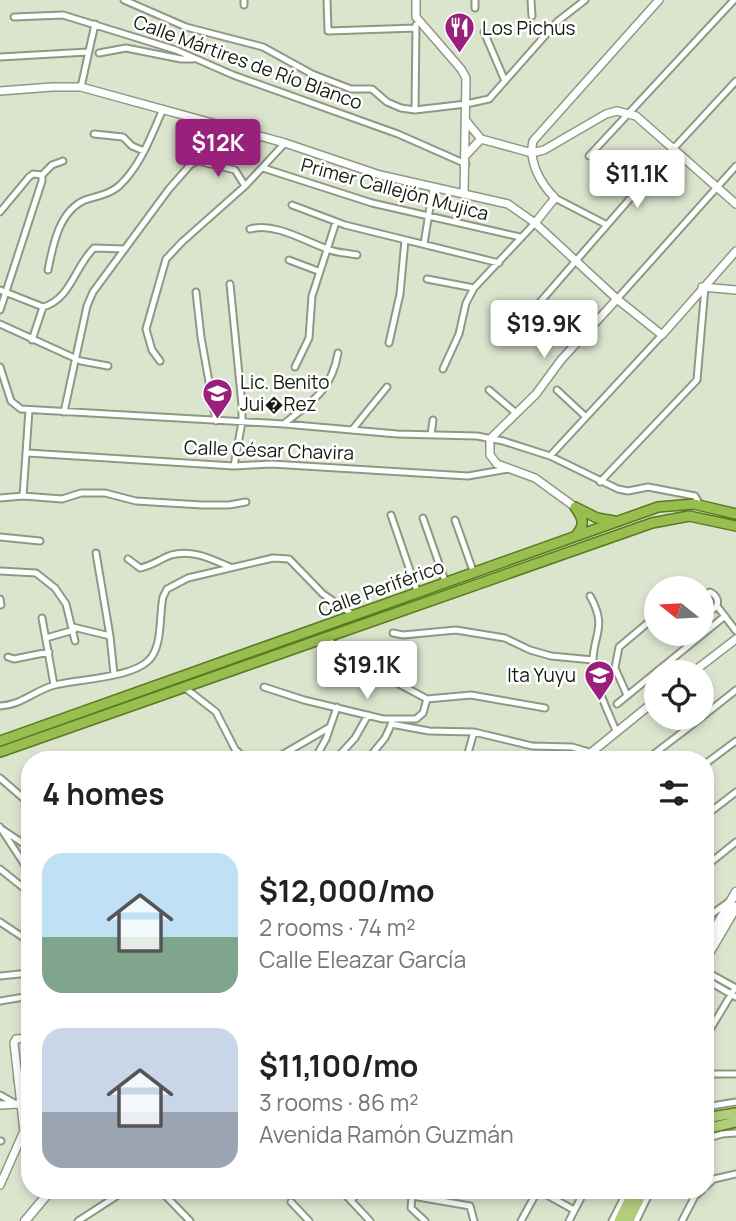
<!DOCTYPE html>
<html lang="en">
<head>
<meta charset="utf-8">
<style>
  :root { --surface:#fff; --page:#f2f2f2; --text:#222; --muted:#767676; --accent:#99217b }
  body { margin:0; font-family:Manrope,sans-serif; background:var(--page); color:var(--text); height:100vh; display:flex; flex-direction:column; font-size:26px; white-space:nowrap }
  * { box-sizing:border-box; margin:0 }
  p { font-size:23px; color:var(--muted) }
  .icon { flex:none; width:38px; height:38px; fill:none; stroke:currentColor; stroke-width:2; stroke-linecap:round; stroke-linejoin:round }
  .map { position:relative; flex:1; overflow:hidden }
  .drawer { position:absolute; left:21px; top:751px; width:693px; height:448px; display:flex; flex-direction:column; background:var(--surface); border-radius:28px; box-shadow:0 4px 10px #0003 }
  .drawer>* { flex:none }
  .needle { width:46px; rotate:288deg }
  .controls { position:absolute; left:644px; top:576px; display:grid; gap:14px }
  .controls a { display:grid; place-items:center; width:70px; height:70px; border-radius:50%; background:var(--surface); box-shadow:0 4px 10px #0003; font-size:35px }
  .price { position:absolute; translate:-50% -60px; padding:0 16px; border-radius:7px; background:#fff; color:#222; font-size:23px; line-height:46px; filter:drop-shadow(0 2px 4px #0008) }
  .price::after { content:''; position:absolute; left:50%; top:42px; width:21px; height:16px; margin-left:-10px; background:inherit; clip-path:polygon(0 0,100% 0,50% 100%) }
  .price.active { background:var(--accent); color:#fff }
  ul { padding:0; list-style:none }
  li { display:flex; align-items:center; gap:21px; height:175px; padding:0 21px }
  li span { display:grid; place-items:center; flex:none; width:196px; height:140px; border-radius:21px; color:#555 }
  li>.icon { margin-inline-start:auto }
  span .icon { width:84px; height:84px; fill:#fffc; stroke-width:1 }
  li b { font-size:30px }
  h2 { display:flex; justify-content:space-between; align-items:center; height:84px; padding:0 21px; font-size:30px }
  .map>svg:first-child { display:block }
  .lines { fill:none; stroke-linecap:round; stroke-linejoin:round }
  .minor-casing { stroke:#8e9883; stroke-width:9 }
  .tertiary-casing { stroke:#8e9883; stroke-width:10 }
  .secondary-casing { stroke:#8e9883; stroke-width:11 }
  .primary-casing { stroke:#5b7a1d; stroke-width:12 }
  .trunk-casing { stroke:#5b7a1d; stroke-width:12 }
  .minor { stroke:#fff; stroke-width:5 }
  .tertiary { stroke:#fff; stroke-width:7 }
  .secondary { stroke:#fff; stroke-width:8 }
  .primary { stroke:#b2ce7b; stroke-width:9 }
  .trunk { stroke:#98be4f; stroke-width:9 }
  .labels { text-anchor:middle; stroke-width:5; stroke-linejoin:round; paint-order:stroke }
  .poi-label { font-size:19px; fill:#171a12; stroke:#fff; text-anchor:start }
  .street-label { font-size:19px; fill:#171a12; stroke:#fff }
</style>
</head>
<body>
<div class="map">
<svg width="736" height="1221" viewBox="0 0 736 1221">
  <rect width="100%" height="100%" fill="#dbe5ce"/>
  <g class="lines">
    <defs>
      <path id="minor" d="M124,0L186,27L263,47L312,74L351,89H372L387,102L401,108L415,110L466,104L489,99L558,21L585,0
        M244,0V5
        M327,0L328,31L416,28
        M475,0V8
        M531,0L532,16
        M14,17L63,15L176,50L233,75L398,134L466,164
        M484,32L505,81
        M99,53L126,48L181,59H193
        M0,57L88,52
        M81,87L95,24
        M415,110L416,25
        M94,134L123,137L132,146L144,151
        M589,156L734,0
        M263,168L372,203L520,237
        M42,175L52,165L63,161
        M555,198L607,225
        M292,205L345,225L499,263
        M0,212L29,177L33,174L42,175
        M250,229C276,222 306,242 330,250C338,253 348,253 357,255
        M424,244L433,188
        M289,260L318,271
        M48,270C53,245 59,211 85,200C97,196 111,194 120,185C141,165 151,136 163,109
        M427,279L474,288
        M230,284L242,405V422L234,466
        M0,290L43,307C71,299 75,266 94,248L125,249
        M196,292L201,337L216,421
        M617,299L736,166
        M0,310L42,181V175
        M0,324L81,361L108,366
        M521,324L674,148L736,81
        M32,340L43,307
        M389,343L400,294L405,240
        M160,361L152,350L146,329L166,259L182,242L245,186L285,143
        M0,367L11,401L21,409L284,424L397,434L477,436L503,441L550,456L618,489L628,491L648,487L695,496L700,505
        M295,367L309,338L312,296L336,222
        M443,369L459,334L466,303L474,288L535,223
        M489,390L516,413
        M557,390L586,417
        M64,412L87,306L93,292L169,189L191,164L198,161L235,170L245,186
        M285,423C313,401 332,389 338,353
        M352,430L387,387
        M431,435L433,420
        M28,453L234,466L271,464L468,476L508,469
        M550,456L662,335
        M600,482L697,380L705,287
        M23,496L29,410
        M0,498L23,496L62,499L81,493H105L136,501L202,505H229L246,502
        M391,515L416,588
        M423,518L444,578
        M455,520L472,568
        M0,537L40,541
        M96,553L110,636L114,674
        M128,559L140,568C152,566 160,559 171,555C193,549 211,559 230,567
        M0,571L36,573L55,588L66,604L75,641
        M702,595L710,592C725,599 715,617 702,607
        M590,596C609,629 591,636 593,667C596,688 608,711 616,731
        M0,599L1,605
        M717,606L736,631
        M42,618L54,685
        M73,627L110,636
        M393,633L403,635L456,630L505,638L530,650L551,656L593,660
        M46,638L74,630
        M325,638L384,676L427,699
        M8,657L14,659L49,652
        M184,687L216,712L235,749L246,760
        M264,687L304,700L383,719H416L423,713L427,699
        M627,695L615,668L619,647L656,616
        M427,699L471,695L545,708
        M617,704L725,616
        M0,706C22,705 35,690 55,685C79,679 132,678 149,660C163,646 159,615 163,597L167,589L188,578L273,558L289,559L323,594L355,616
        M702,717L736,690
        M391,724L429,731L474,732L532,746L572,747L589,752
        M273,760L330,727
        M314,760L326,739L337,707
        M335,760L355,738L368,715
        M367,760L385,738L392,723
        M466,760L474,732
        M646,760L701,718
        M705,764L736,741
        M0,778L30,804
        M705,816L736,792
        M0,827L30,873
        M0,828L30,848
        M705,867L736,842
        M0,869L30,893
        M705,919L730,901
        M0,922L30,942
        M705,971L736,988
        M0,976L30,973
        M705,979L736,997
        M0,1001L30,996
        M705,1038L735,988
        M713,1074H736
        M17,1080L30,1078
        M0,1095L16,1104
        M705,1107L736,1102
        M705,1139L722,1134L736,1133
        M0,1141H1
        M705,1187L714,1179L736,1174
        M160,1190L190,1221
        M341,1190L370,1221
        M538,1190L574,1210
        M351,1201L359,1190
        M291,1202L309,1221
        M78,1221L126,1190
        M425,1221L411,1208L412,1196L470,1206L474,1221
        M521,1221L538,1190
        M569,1221L585,1190
        M612,1221L628,1190
        M636,1221L651,1190
        M682,1221L695,1196L702,1190"/>
      <path id="tertiary" d="M416,0V17L461,69L466,78L464,193
        M0,91L52,87H81L285,143L380,175L508,204L535,223L617,299L662,335L736,251
        M467,122L481,139L532,153L544,150L606,114L617,111L636,116L736,204
        M466,155L481,139
        M535,223L555,198C541,184 528,162 533,141L659,0
        M702,287L736,290
        M575,507L535,478L497,464L490,455V439L536,394L561,360L617,299
        M693,672L736,639
        M582,760L656,700
        M0,1105L19,1104
        M0,1185L24,1131L14,1043L16,1039L30,1038"/>
      <path id="secondary" d="M705,946L736,892
        M705,960L736,907
        M25,1221L51,1190"/>
      <path id="primary" d="M705,1118L736,1113
        M705,1129L736,1122
        M619,1221L634,1190
        M628,1221L644,1190"/>
      <path id="trunk" d="M575,507L597,518L614,521
        M575,507C582,517 586,524 577,534
        M0,741L658,507L694,504L736,514
        M0,752L652,523L689,516L736,526"/>
    </defs>
    <use href="#minor" class="minor-casing"/>
    <use href="#tertiary" class="tertiary-casing"/>
    <use href="#secondary" class="secondary-casing"/>
    <use href="#primary" class="primary-casing"/>
    <use href="#trunk" class="trunk-casing"/>
    <use href="#minor" class="minor"/>
    <use href="#tertiary" class="tertiary"/>
    <use href="#secondary" class="secondary"/>
    <use href="#primary" class="primary"/>
    <use href="#trunk" class="trunk"/>
  </g>
  <defs>
    <symbol id="restaurant-pin" viewBox="-11 -11 22 30"><path d="M0 17L-7.5 6A9.5 9.5 0 1 1 7.5 6Z" fill="#99217b" stroke="#fff"/><path d="M-5-6h1v4h1v-4h1v4h1v-4h1v5L-1.5 .5V6h-2V.5L-5-1ZM5-6V6H3V1.5H1.5Q1.5-4 5-6Z" fill="#fff"/></symbol>
    <symbol id="school-pin" viewBox="-11 -11 22 30"><path d="M0 17L-7.5 6A9.5 9.5 0 1 1 7.5 6Z" fill="#99217b" stroke="#fff"/><path d="M0-5L7-2L0 1L-7-2ZM-4 1L0 2.5L4 1V4Q0 6-4 4Z" fill="#fff"/></symbol>
  </defs>
  <g fill-rule="evenodd">
    <use href="#restaurant-pin" x="442" y="10" width="35" height="47"/>
    <use href="#school-pin" x="200" y="376" width="35" height="47"/>
    <use href="#school-pin" x="582" y="658" width="35" height="47"/>
  </g>
  <g class="labels">
    <g class="poi-label">
      <text x="482" y="35">Los Pichus</text>
      <text x="240" y="389">Lic. Benito<tspan x="240" dy="22">Jui�Rez</tspan></text>
      <text x="576" y="682" text-anchor="end">Ita Yuyu</text>
    </g>
    <g class="street-label">
      <text transform="translate(248 62) rotate(20)" y="7">Calle Mártires de Río Blanco</text>
      <text transform="translate(395 189) rotate(15)" y="7">Primer Callejón Mujica</text>
      <text transform="translate(269 450) rotate(2)" y="7">Calle César Chavira</text>
      <text transform="translate(381 588) rotate(-20)" y="7">Calle Periférico</text>
    </g>
  </g>
</svg>
<div class="controls">
<a><svg class="needle" viewBox="-14 -14 28 28"><path d="M0-13l5 13h-10z" fill="#e53935"/><path d="M0 13l5-13h-10z" fill="#767676"/></svg></a>
<a><svg class="icon" aria-label="locate" viewBox="0 0 24 24"><circle cx="12" cy="12" r="6"/><path d="M12 2v4M12 18v4M2 12h4M18 12h4"/></svg></a>
</div>
<b class="price active" style="left:218px;top:179px">$12K</b>
<b class="price" style="left:637px;top:210px">$11.1K</b>
<b class="price" style="left:544px;top:360px">$19.9K</b>
<b class="price" style="left:367px;top:701px">$19.1K</b>
<section class="drawer">
<h2>4 homes<svg class="icon" aria-label="filters" viewBox="0 0 24 24"><path d="M4 7h16M4 17h16"/><circle cx="9" cy="7" r="2"/><circle cx="15" cy="17" r="2"/></svg></h2>
<ul>
<li><span style="background:linear-gradient(#bfe0f5 60%,#7fa58c 0)"><svg class="icon" aria-label="home" viewBox="0 0 24 24"><path d="M3 11l9-7 9 7M6 9v11h12V9"/></svg></span><div><b>$12,000/mo</b><p>2 rooms · 74 m²</p><p>Calle Eleazar García</p></div></li>
<li><span style="background:linear-gradient(#c9d6e8 60%,#9aa5b1 0)"><svg class="icon" aria-label="home" viewBox="0 0 24 24"><path d="M3 11l9-7 9 7M6 9v11h12V9"/></svg></span><div><b>$11,100/mo</b><p>3 rooms · 86 m²</p><p>Avenida Ramón Guzmán</p></div></li>
</ul>
</section>
</div>
</body>
</html>
